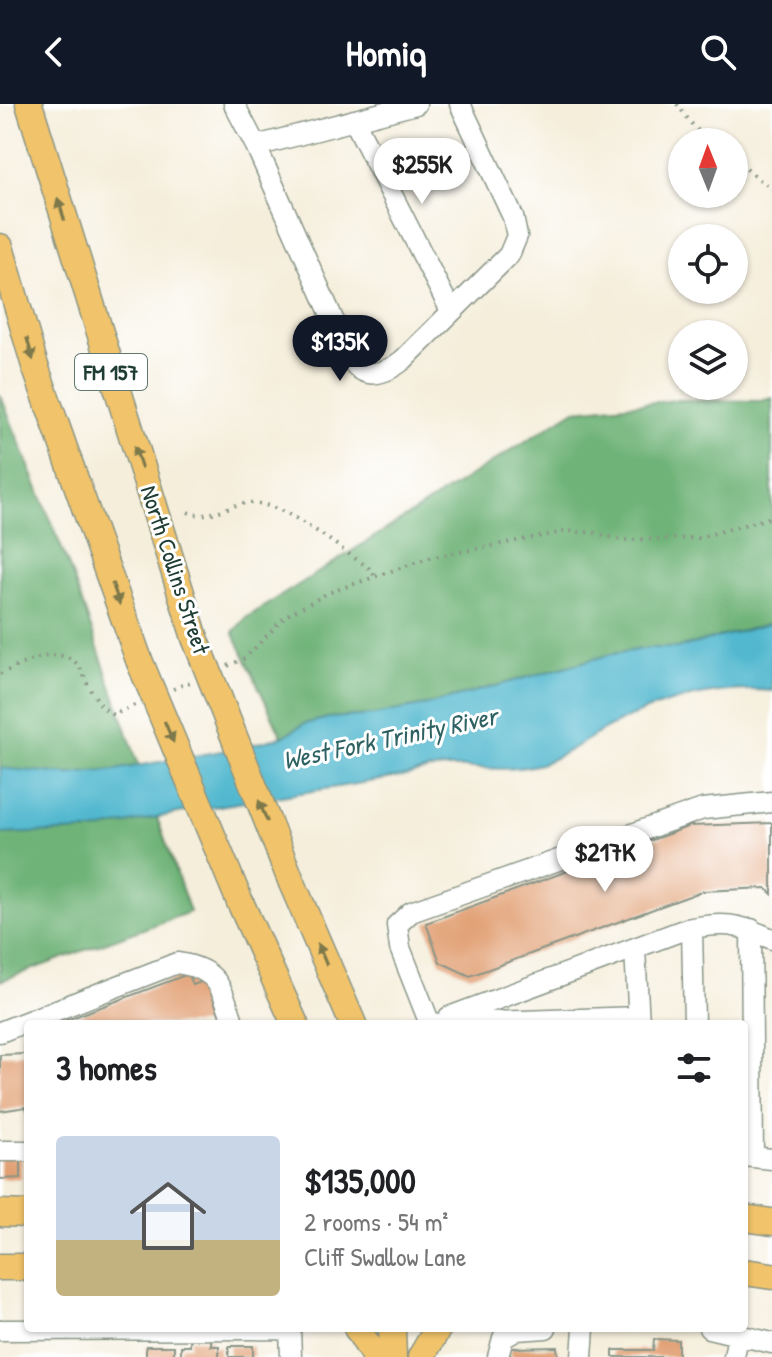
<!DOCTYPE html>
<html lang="en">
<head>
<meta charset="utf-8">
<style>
  :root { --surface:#fff; --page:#f6f6f6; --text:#202124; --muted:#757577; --accent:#111827 }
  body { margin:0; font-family:"Patrick Hand",sans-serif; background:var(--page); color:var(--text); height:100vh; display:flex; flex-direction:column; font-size:30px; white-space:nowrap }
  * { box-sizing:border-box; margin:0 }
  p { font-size:26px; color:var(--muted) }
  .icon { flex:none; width:44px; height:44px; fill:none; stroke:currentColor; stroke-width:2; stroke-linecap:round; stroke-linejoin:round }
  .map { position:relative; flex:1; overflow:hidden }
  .details { position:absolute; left:24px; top:916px; width:724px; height:312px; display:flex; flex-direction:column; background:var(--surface); border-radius:8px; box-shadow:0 2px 6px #0004 }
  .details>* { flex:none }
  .needle { width:52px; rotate:359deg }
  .buttons { position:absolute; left:668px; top:24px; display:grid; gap:16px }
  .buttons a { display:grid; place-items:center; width:80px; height:80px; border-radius:50%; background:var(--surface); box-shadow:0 2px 6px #0004; font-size:40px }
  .price { position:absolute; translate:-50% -68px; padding:0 18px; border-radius:28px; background:#fff; color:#222; font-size:26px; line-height:52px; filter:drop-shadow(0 2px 4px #0008) }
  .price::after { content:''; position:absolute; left:50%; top:48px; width:24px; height:18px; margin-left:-12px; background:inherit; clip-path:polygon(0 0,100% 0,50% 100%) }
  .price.active { background:var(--accent); color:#fff }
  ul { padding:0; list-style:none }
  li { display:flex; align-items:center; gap:24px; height:200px; padding:0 32px }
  li span { display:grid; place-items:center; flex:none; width:224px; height:160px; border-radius:8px; color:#555 }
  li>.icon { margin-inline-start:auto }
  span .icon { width:96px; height:96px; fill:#fffc; stroke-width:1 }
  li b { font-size:34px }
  h2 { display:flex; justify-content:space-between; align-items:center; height:96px; padding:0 32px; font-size:34px }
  header { display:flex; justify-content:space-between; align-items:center; height:104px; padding:0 32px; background:var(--accent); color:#fff; font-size:36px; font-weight:800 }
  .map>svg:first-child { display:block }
  .forest { fill:#70b378; stroke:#487856; stroke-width:2 }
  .water { fill:#51b8cf; stroke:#387a82; stroke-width:2 }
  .building { fill:#e19f72 }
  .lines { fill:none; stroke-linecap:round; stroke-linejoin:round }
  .minor-casing { stroke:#8a9688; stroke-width:23 }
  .major-casing { stroke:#8a9688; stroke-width:29 }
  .path { stroke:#8a9688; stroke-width:4; stroke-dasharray:2 6; stroke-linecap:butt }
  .minor { stroke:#fff; stroke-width:20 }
  .major { stroke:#f1c36a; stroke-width:26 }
  .major-bridge-casing { stroke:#8a9688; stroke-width:29; stroke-linecap:butt }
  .major-bridge { stroke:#f1c36a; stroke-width:26 }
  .oneway { fill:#7d794c }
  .labels { text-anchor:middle; stroke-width:6; stroke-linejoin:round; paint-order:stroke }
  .shield { fill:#fff; stroke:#627771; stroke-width:2 }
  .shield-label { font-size:22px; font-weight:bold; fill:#1f3d34 }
  .street-label { font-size:24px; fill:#1f3d34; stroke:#fff }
  .water-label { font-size:26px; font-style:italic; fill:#2e6262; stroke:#fff }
</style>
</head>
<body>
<header><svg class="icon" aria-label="back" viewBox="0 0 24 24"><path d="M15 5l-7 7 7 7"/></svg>Homiq<svg class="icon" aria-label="search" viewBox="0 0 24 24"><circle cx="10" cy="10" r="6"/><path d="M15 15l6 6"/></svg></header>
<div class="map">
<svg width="772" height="1253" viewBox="0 0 772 1253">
  <rect width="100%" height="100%" fill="#fff"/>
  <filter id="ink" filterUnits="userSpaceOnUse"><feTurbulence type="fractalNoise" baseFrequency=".0125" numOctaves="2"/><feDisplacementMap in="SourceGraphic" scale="16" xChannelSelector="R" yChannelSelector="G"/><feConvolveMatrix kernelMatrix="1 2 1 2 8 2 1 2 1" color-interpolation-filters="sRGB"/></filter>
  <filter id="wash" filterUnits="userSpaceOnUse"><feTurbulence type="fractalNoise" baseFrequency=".006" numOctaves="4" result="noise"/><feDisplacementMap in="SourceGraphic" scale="32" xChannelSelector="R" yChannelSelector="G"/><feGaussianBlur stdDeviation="1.8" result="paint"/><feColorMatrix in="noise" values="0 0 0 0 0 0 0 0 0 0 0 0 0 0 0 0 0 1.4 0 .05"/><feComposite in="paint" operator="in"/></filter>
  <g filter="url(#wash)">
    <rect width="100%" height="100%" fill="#f5eedb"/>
    <path class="forest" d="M0,290L72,470L190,808L0,877Z
      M772,294V519L678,544H649L612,550L426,601L373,611L328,614L304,620L282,633L233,528L246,514L575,306L677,296L761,297Z"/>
    <path class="water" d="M772,519V587C718,582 658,597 611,622C587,634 565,652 540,660C505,670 470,660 435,665C425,666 415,670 405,672L188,707L93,727L0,730V664L69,670L114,666L233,645L282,633L304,620L328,614L373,611L426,601L612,550L649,544H678Z"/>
    <g id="blocks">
      <path class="building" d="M772,719V790L766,784L703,787L470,872L440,858L426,819L690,722Z
        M188,870L193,881L206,876L223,920H56Z
        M28,931V1009L26,1003L0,1007V951L25,950L24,932Z
        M0,1053H21V1074L0,1075Z
        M190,1235H211V1242H219V1253H181V1242H190Z
        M654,1235L678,1236V1253H613V1246H653Z
        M146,1242H174V1253H146Z
        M229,1242H253V1253H229Z
        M557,1243L558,1253H510V1244Z"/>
    </g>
  </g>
  <g filter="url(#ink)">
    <use href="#blocks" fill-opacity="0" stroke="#8a9688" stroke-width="2"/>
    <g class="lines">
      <defs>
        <path id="minor" d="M234,0L256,42L336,222C348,259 363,287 403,256L509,151L517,132L513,113L460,0
          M354,16L451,207
          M256,42L416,0
          M692,824L694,920
          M751,825L753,1053
          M635,845L639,920
          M449,913L686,825C723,818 737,819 772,835
          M639,913L430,920L400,844L397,821L411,808L703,705L772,698
          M0,928L177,859C219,865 221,883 234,920
          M0,1047H28
          M744,1052L772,1055
          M709,1224L772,1239
          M0,1226L290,1225L291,1253
          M498,1253L503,1234L517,1226L546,1224
          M582,1253L584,1224
          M734,1253L738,1231"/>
        <path id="major" d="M29,0L195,534
          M0,143L35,262L139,556
          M292,779L353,920
          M240,798L295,920
          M0,1109L28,1110
          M744,1114L772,1118
          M0,1163H28
          M744,1168L772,1172
          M357,1224L375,1253
          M392,1224L393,1253
          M421,1253L438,1224"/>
      </defs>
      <use href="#minor" class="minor-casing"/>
      <use href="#major" class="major-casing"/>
      <path class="path" d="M677,0L694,23L712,38
        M734,55L772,85
        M188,408C210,418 231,397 254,399C293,403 336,443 368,463L375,472
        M228,562L245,554L286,512L328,489L429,454L568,427L595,429L621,436L698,434L772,413
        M0,570C21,561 58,539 77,560C84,568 86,580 92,588C99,598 103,606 113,611L135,601
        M173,585L190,578"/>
      <use href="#minor" class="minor"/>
      <use href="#major" class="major"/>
      <defs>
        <path id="major-bridge" d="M195,534L292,779
          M139,556L240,798"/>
      </defs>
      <use href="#major-bridge" class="major-bridge-casing"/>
      <use href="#major-bridge" class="major-bridge"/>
    </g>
    <defs><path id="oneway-solid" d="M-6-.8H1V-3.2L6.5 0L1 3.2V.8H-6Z" transform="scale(2)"/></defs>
    <g class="oneway">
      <use href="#oneway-solid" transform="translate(61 105) rotate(-107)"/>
      <use href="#oneway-solid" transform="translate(30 245) rotate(74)"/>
      <use href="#oneway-solid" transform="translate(138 353) rotate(-108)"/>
      <use href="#oneway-solid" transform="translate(116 490) rotate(71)"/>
      <use href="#oneway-solid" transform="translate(169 628) rotate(67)"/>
      <use href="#oneway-solid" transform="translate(263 707) rotate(-112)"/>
      <use href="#oneway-solid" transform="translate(322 850) rotate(-113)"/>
    </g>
  </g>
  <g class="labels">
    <rect class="shield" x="75" y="250" width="72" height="36" rx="6"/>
    <g class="shield-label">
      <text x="111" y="276">FM 157</text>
    </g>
    <g class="street-label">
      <text transform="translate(175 466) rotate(72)" y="8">North Collins Street</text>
    </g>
    <g class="water-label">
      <text transform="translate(390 634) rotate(-12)" y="9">West Fork Trinity River</text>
    </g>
  </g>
</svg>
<div class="buttons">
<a><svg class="needle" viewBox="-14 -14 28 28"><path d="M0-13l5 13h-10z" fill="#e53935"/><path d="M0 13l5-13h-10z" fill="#757577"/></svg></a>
<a><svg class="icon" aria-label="locate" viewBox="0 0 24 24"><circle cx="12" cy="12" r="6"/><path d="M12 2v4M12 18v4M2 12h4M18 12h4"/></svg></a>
<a><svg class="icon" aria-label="layers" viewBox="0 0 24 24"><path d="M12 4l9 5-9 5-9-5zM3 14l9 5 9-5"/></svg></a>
</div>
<b class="price" style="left:422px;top:102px">$255K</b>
<b class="price active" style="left:340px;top:279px">$135K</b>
<b class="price" style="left:605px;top:790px">$217K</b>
<section class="details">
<h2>3 homes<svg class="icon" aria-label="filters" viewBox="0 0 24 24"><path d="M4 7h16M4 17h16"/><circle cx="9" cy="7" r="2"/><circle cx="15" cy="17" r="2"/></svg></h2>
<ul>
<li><span style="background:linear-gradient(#c9d6e8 65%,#c2b280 0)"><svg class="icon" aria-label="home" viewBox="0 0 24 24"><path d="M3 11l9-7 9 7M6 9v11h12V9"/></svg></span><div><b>$135,000</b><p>2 rooms · 54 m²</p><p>Cliff Swallow Lane</p></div></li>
</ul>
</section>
</div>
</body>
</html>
